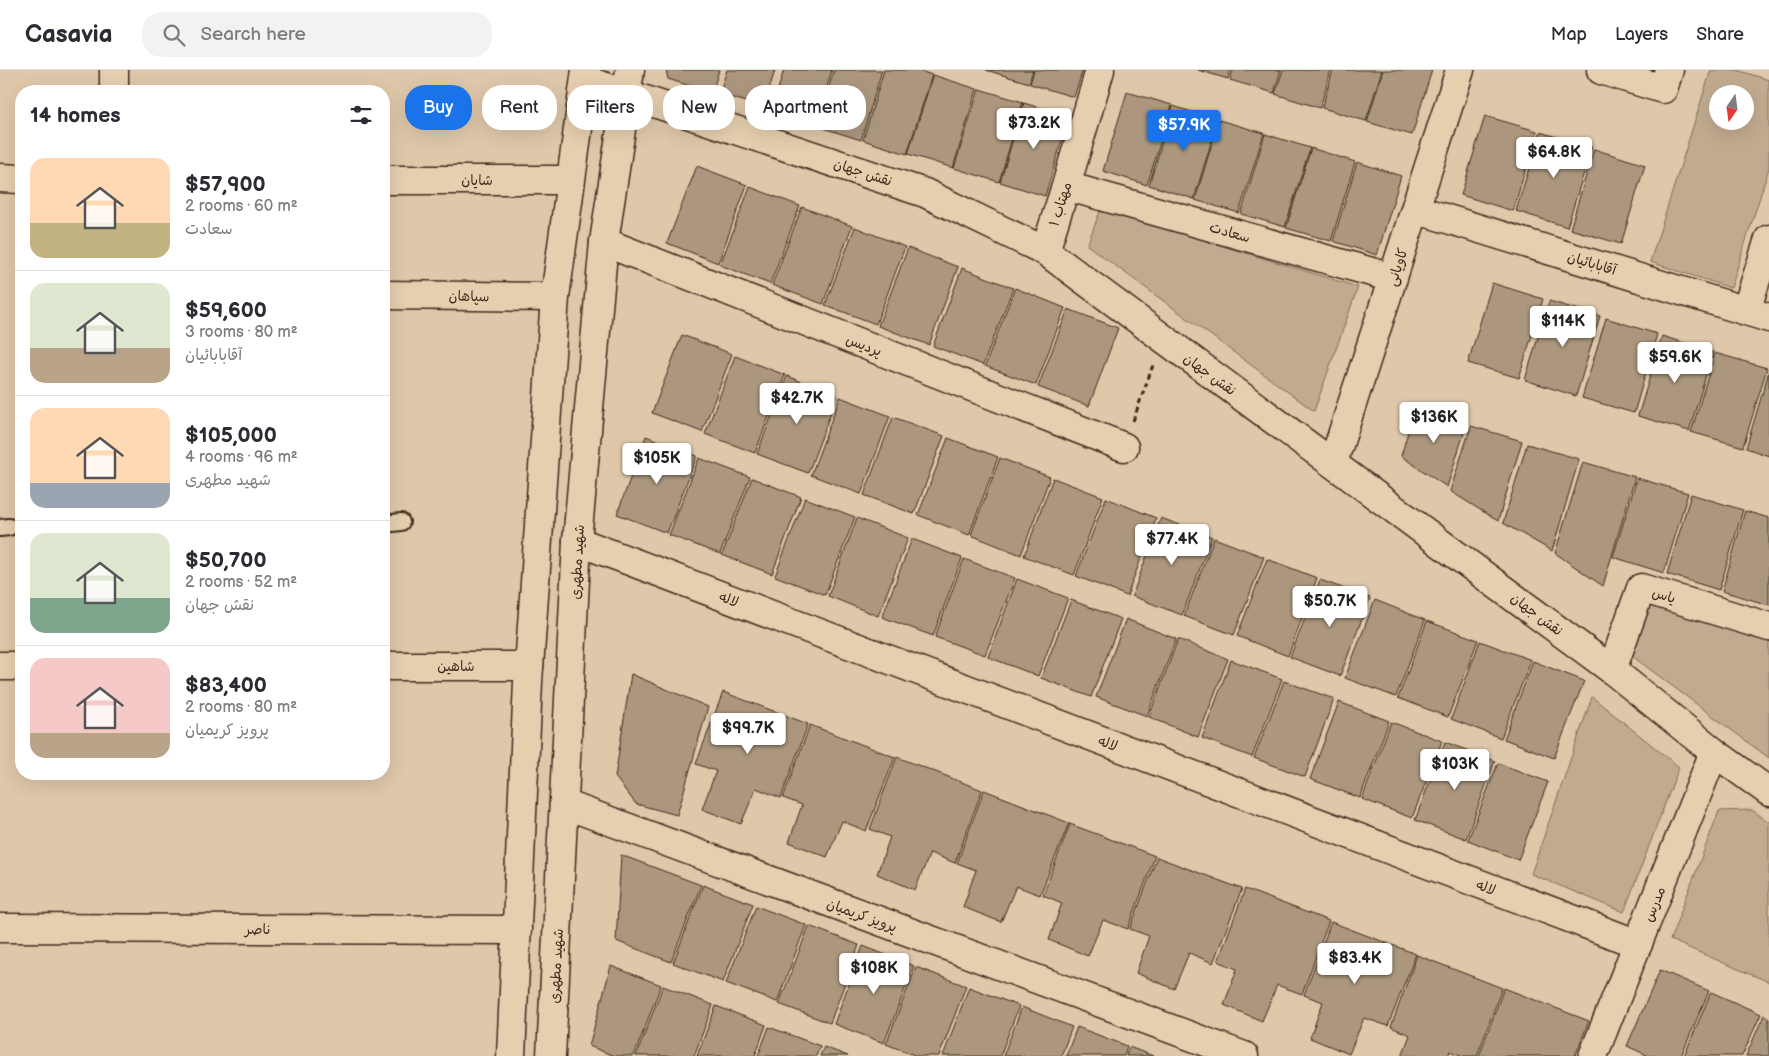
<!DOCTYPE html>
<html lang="en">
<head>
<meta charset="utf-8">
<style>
  :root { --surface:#fff; --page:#f2f2f3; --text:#2b2b33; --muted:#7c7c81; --line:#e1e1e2; --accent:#1a73e8 }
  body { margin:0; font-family:"Balsamiq Sans","Playpen Sans Arabic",sans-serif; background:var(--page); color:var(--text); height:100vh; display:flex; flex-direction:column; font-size:19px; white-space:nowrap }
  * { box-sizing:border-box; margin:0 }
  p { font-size:16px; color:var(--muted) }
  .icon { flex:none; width:28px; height:28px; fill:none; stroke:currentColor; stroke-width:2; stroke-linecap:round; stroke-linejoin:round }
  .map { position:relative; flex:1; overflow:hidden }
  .panel { position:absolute; left:15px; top:15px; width:375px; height:695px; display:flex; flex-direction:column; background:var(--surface); border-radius:20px; box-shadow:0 5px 20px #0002 }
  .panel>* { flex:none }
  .top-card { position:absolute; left:405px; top:15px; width:475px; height:45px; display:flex; gap:10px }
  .needle { width:32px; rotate:193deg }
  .buttons { position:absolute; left:1709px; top:15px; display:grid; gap:10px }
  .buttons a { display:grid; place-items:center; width:45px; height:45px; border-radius:50%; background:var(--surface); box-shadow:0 5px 20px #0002; font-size:25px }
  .price { position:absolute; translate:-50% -42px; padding:0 11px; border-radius:5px; background:#fff; color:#222; font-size:16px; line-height:32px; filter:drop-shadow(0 1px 2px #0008) }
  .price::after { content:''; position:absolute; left:50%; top:30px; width:15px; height:11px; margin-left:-8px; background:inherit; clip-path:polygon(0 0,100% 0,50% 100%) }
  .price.active { background:var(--accent); color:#fff }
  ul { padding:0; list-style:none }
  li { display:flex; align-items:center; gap:15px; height:125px; padding:0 15px }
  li+li { border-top:1px solid var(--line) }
  li span { display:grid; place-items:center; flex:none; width:140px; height:100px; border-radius:15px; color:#555 }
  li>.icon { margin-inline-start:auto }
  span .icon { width:60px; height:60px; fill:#fffc; stroke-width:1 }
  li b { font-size:21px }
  h2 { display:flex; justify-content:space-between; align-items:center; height:60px; padding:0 15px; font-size:21px }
  .tag { padding:0 18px; border-radius:20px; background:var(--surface); box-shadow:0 5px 20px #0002; font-size:18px; line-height:45px }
  .tag.active { background:var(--accent); color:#fff }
  header { display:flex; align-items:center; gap:30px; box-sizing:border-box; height:70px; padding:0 25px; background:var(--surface); border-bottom:1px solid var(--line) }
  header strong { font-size:24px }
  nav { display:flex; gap:28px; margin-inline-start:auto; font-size:18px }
  .search { width:350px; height:45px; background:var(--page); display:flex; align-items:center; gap:12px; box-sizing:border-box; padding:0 18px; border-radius:20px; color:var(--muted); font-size:19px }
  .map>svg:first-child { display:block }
  .green { fill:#c1ab90; stroke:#7e6a57; fill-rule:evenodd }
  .building { fill:#ac977e; stroke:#3b2a1e }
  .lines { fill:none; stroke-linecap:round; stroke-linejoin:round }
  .lane-casing { stroke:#3b2a1e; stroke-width:20 }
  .street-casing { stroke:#3b2a1e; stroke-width:31 }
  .secondary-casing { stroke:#3b2a1e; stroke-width:31 }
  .path { stroke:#3b2a1e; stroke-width:3; stroke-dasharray:5 4; stroke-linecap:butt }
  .lane { stroke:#e6cfaf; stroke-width:16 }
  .street { stroke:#e6cfaf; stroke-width:28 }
  .secondary { stroke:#e6cfaf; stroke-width:28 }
  .labels { text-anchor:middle; stroke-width:5; stroke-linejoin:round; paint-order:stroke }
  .street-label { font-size:14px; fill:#3b2a1e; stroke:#e6cfaf }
</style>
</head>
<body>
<header>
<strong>Casavia</strong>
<div class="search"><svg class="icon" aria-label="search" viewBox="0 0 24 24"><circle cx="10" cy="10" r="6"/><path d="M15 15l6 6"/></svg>Search here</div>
<nav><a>Map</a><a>Layers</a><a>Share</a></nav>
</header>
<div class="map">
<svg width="1769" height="986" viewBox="0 0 1769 986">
  <rect width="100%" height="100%" fill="#dfc8a9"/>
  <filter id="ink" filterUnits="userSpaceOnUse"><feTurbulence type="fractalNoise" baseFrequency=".02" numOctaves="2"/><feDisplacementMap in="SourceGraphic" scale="10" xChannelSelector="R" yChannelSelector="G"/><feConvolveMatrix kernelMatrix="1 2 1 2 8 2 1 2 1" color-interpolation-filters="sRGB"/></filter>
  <g filter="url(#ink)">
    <path class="green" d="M1711,0H1737L1769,10V98L1731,218L1650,192ZM1718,24H1745V51H1718Z
      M1101,139L1358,217L1314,341L1087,175Z
      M1651,534L1769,570V688L1632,586Z
      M1592,627L1679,697L1624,842L1531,804Z
      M1752,740L1769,752V912L1670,870L1719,741Z"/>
    <path class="building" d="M666,0H719L712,23L668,9Z
      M727,0H775L764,37L719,24Z
      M784,0H832L815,56L771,42Z
      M834,0H882L861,70L817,56Z
      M884,0H917L932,5L907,84L863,70Z
      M986,0H1033L1029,13Z
      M1034,0H1083L1074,27L1030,14Z
      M1198,0H1231L1228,9Z
      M1233,0H1281L1274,23L1230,10Z
      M1283,0H1331L1320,38L1275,24Z
      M1333,0H1382L1366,51L1322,38Z
      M1383,0H1432L1412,65L1367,52Z
      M933,5L977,19L953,98L908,84Z
      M979,19L1023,32L999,112L954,98Z
      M1127,22L1172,35L1147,115L1103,101Z
      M1024,33L1069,47L1045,126L1000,112Z
      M1173,36L1218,50L1194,129L1149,115Z
      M1485,46L1537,61L1513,141L1461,125Z
      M1219,50L1264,63L1239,143L1195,130Z
      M1540,62L1592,77L1567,157L1516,141Z
      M1265,64L1310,78L1285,157L1241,144Z
      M1311,78L1355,92L1331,171L1286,158Z
      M1594,79L1645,95L1621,174L1570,159Z
      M1357,92L1401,106L1377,185L1333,171Z
      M697,96L747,115L718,193L667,173Z
      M750,117L800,136L770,214L720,195Z
      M802,137L852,156L823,234L772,215Z
      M855,157L905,177L876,254L825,235Z
      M908,178L958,197L929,275L878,256Z
      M962,198L1013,218L983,295L933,276Z
      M1492,213L1543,229L1519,308L1468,293Z
      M1015,218L1065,238L1036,315L985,296Z
      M1549,231L1600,246L1576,326L1525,310Z
      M1068,239L1118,258L1089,336L1038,317Z
      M1606,248L1657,264L1634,343L1582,328Z
      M682,265L732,284L702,362L652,343Z
      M1662,266L1713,282L1689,361L1638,346Z
      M1715,283L1767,298L1743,377L1691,362Z
      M735,286L785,305L755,383L705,364Z
      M1769,301V386L1746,378Z
      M787,306L837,326L808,403L757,384Z
      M840,327L890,346L861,424L811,405Z
      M1415,338L1467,353L1447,417L1401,386Z
      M893,347L944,366L914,444L864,425Z
      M1471,356L1522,371L1498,451L1450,421Z
      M646,366L697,386L667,463L617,444Z
      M948,368L998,387L969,465L918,445Z
      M1527,374L1579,389L1552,481L1503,453Z
      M699,388L750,407L720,484L669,465Z
      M1000,388L1050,407L1021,485L971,465Z
      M1583,392L1635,407L1603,516L1555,483Z
      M752,408L801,427L772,504L722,485Z
      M1053,408L1103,427L1074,505L1024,486Z
      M1637,408L1688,423L1664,503L1613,487Z
      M1691,424L1743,440L1719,520L1667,504Z
      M805,428L855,447L825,525L775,506Z
      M1106,428L1156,448L1127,526L1076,506Z
      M1745,441L1769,448V535L1722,521Z
      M857,448L908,468L878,546L828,526Z
      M1161,448L1212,467L1182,545L1132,526Z
      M1214,468L1264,487L1234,565L1184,546Z
      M912,469L962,488L933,566L882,547Z
      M964,489L1015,508L985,585L935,567Z
      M1267,489L1317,508L1288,586L1237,566Z
      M1017,509L1068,528L1038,606L988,587Z
      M1320,510L1370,528L1340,606L1290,587Z
      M1071,530L1121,549L1091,627L1041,608Z
      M1375,530L1425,550L1396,627L1345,608Z
      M1126,549L1176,569L1147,646L1096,627Z
      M1427,551L1478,570L1448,647L1398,628Z
      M1178,569L1228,589L1198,667L1149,647Z
      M1480,571L1531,590L1501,668L1451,649Z
      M1231,590L1282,609L1252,687L1202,668Z
      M1533,591L1584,611L1554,688L1504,669Z
      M631,604L708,637L677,745L636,734L615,707Z
      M1284,611L1334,629L1305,707L1254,688Z
      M723,622L808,654L781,728L756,718L741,754L702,739L716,701L696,694Z
      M1339,632L1389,651L1360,728L1310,709Z
      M1391,652L1442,671L1412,748L1362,729Z
      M810,655L895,687L866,761L842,751L827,787L789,772L802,735L783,728Z
      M1445,672L1495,691L1466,769L1415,750Z
      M897,687L982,720L955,793L930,783L915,820L877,804L890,767L870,759Z
      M1498,693L1548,712L1518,790L1468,770Z
      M984,720L1069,753L1040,825L1016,816L1001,852L963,837L976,800L957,793Z
      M1070,754L1155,786L1128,859L1103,850L1088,886L1049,870L1062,833L1043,825Z
      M621,785L701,815L671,892L616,871Z
      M1157,787L1242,819L1213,893L1189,883L1174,919L1136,903L1149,866L1130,859Z
      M703,815L753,834L723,912L673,893Z
      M1245,819L1329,851L1302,924L1277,915L1262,951L1224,935L1237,899L1218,891Z
      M756,836L806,855L777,932L726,913Z
      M1331,852L1416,884L1388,956L1364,948L1349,984L1310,968L1323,932L1304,925Z
      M809,856L859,875L830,953L779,934Z
      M863,876L914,896L884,973L834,954Z
      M1417,885L1502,918L1477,986H1463L1450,981L1448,986H1402L1410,965L1391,957Z
      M611,896L661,915L634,986H614L589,976Z
      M916,897L966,916L939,986H917L886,974Z
      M1660,900L1709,921L1681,986H1649L1627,976Z
      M663,916L713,935L694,986H636Z
      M969,917L1019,936L1000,986H943Z
      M1504,918L1589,951L1575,986H1479Z
      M1711,922L1761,944L1742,986H1684Z
      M716,936L766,955L755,986H697Z
      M1022,937L1072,957L1061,986H1003Z
      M1764,945L1769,948V986H1746Z
      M769,957L820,976L816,986H758Z
      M1077,957L1127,976L1124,986H1066Z
      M824,977L848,986H820Z
      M1129,977L1153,986H1126Z"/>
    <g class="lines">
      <defs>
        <path id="lane" d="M384,454L401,452
          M0,458L9,457"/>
        <path id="street" d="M114,0V21
          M1601,0L1663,19L1669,0
          M0,108L21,109
          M384,110H570
          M1066,116L1393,208
          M1415,139L1769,248
          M604,172L1124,377
          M1045,181L1066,116L1100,0
          M384,225L555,227
          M1746,241L1769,169
          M1333,393L1460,0
          M577,471L1638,874
          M0,596H21
          M384,596H529
          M1612,600L1641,518L1769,557
          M564,734L1244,986
          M0,858L517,860"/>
        <path id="secondary" d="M585,10L925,123L1045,181L1612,600L1714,682L1769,722
          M511,986L528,612L555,227L586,0
          M551,986L577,471L604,172L630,0
          M1593,986L1714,682"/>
      </defs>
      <use href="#lane" class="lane-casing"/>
      <use href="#street" class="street-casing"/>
      <use href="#secondary" class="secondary-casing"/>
      <path class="path" d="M1133,351L1153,295"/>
      <use href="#lane" class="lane"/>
      <use href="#street" class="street"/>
      <use href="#secondary" class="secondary"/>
    </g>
  </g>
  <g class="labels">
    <g class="street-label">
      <text transform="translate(863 102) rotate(18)" y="5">نقش جهان</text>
      <text x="477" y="115">شایان</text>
      <text transform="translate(1060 134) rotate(-72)" y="5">مهتاب ۱</text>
      <text transform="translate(1230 162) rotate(16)" y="5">سعادت</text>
      <text transform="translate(1592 193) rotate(17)" y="5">آقابابائیان</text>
      <text transform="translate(1397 197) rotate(-72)" y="5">کاویانی</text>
      <text transform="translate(469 226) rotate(1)" y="5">سپاهان</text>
      <text transform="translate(864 275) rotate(21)" y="5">پردیس</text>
      <text transform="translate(1210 304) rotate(36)" y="5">نقش جهان</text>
      <text transform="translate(577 492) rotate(-87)" y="5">شهید مطهری</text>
      <text transform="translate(1664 525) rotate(17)" y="5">یاس</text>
      <text transform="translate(729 529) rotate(21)" y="5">لاله</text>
      <text transform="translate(1537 544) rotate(37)" y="5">نقش جهان</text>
      <text x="456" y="601">شاهین</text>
      <text transform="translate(1108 673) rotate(21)" y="5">لاله</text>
      <text transform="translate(1486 817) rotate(21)" y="5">لاله</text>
      <text transform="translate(1654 834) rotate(-68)" y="5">مدرس</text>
      <text transform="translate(862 845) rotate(20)" y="5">پرویز کریمیان</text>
      <text x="258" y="864">ناصر</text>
      <text transform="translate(556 896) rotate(-87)" y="5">شهید مطهری</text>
    </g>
  </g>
</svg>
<div class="buttons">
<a><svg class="needle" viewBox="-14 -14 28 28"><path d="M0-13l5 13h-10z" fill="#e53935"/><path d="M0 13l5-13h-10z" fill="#7c7c81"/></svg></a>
</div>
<b class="price" style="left:1034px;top:80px">$73.2K</b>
<b class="price active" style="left:1184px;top:82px">$57.9K</b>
<b class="price" style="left:1554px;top:109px">$64.8K</b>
<b class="price" style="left:1563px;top:278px">$114K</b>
<b class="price" style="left:1675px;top:314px">$59.6K</b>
<b class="price" style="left:797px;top:355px">$42.7K</b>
<b class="price" style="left:1434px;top:374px">$136K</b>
<b class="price" style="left:657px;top:415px">$105K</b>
<b class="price" style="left:1172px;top:496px">$77.4K</b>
<b class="price" style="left:1330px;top:558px">$50.7K</b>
<b class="price" style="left:748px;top:685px">$99.7K</b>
<b class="price" style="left:1455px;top:721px">$103K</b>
<b class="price" style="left:1355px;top:915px">$83.4K</b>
<b class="price" style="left:874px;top:925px">$108K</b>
<div class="top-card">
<a class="tag active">Buy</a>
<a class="tag">Rent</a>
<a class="tag">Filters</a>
<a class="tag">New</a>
<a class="tag">Apartment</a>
</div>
<section class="panel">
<h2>14 homes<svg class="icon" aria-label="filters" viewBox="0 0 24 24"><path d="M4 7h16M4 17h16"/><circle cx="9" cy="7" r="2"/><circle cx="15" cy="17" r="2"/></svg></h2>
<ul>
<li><span style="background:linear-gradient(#ffd9b3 65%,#c2b280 0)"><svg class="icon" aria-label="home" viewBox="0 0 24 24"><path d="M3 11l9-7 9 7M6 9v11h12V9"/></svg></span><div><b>$57,900</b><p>2 rooms · 60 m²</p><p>سعادت</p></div></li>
<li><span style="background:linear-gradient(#dfe7d0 65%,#b9a48a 0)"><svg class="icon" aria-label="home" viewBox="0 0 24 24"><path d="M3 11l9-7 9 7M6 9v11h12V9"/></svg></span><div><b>$59,600</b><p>3 rooms · 80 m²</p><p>آقابابائیان</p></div></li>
<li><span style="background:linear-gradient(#ffd9b3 75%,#9aa5b1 0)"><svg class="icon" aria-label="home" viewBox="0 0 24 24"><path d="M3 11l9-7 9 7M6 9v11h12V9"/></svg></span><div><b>$105,000</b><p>4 rooms · 96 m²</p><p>شهید مطهری</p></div></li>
<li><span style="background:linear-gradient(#dfe7d0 65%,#7fa58c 0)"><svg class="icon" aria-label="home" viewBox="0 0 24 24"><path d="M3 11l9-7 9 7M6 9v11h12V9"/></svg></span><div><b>$50,700</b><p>2 rooms · 52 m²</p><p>نقش جهان</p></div></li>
<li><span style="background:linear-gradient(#f6c9c9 75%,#b9a48a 0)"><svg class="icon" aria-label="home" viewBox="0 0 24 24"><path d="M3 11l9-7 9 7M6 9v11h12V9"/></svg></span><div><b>$83,400</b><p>2 rooms · 80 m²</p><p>پرویز کریمیان</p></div></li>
</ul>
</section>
</div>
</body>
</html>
